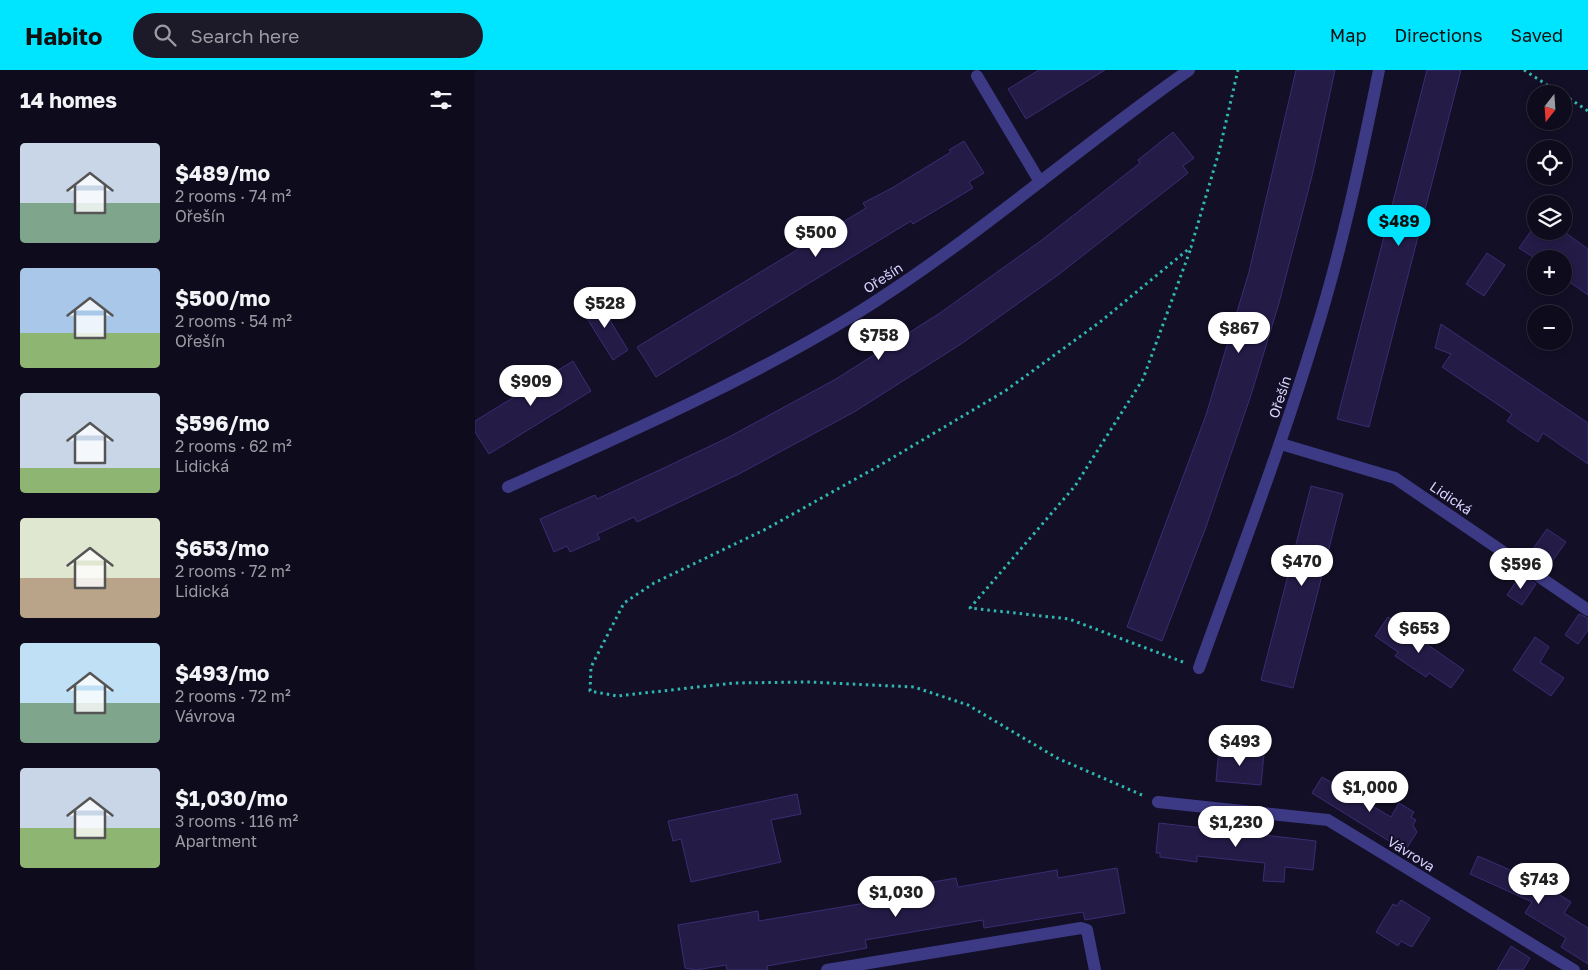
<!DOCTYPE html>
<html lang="en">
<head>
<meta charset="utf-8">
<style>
  :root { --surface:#0e0b1c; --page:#1c1929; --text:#f1f3f6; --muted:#9b9ba3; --line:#2e2b3b; --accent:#00e5ff }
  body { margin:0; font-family:"Golos Text",sans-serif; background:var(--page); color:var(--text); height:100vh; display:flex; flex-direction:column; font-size:19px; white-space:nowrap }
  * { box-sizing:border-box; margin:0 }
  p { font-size:16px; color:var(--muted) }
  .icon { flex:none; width:28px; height:28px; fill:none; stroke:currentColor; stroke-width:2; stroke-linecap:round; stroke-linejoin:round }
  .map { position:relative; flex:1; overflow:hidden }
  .drawer { display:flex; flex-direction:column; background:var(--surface); width:475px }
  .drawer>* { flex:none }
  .needle { width:32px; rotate:197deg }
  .tools { position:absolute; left:1052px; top:15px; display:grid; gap:10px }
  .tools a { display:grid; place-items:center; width:45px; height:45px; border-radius:50%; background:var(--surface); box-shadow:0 2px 8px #0003,0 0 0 1px var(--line); font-size:25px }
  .price { position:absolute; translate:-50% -42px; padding:0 11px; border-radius:18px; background:#fff; color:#222; font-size:16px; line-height:32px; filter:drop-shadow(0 1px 2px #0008) }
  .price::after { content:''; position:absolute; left:50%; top:30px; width:15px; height:11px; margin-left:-8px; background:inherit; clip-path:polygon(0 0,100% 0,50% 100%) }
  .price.current { background:var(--accent); color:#111 }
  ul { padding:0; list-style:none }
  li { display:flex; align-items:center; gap:15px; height:125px; padding:0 20px }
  li span { display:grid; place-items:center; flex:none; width:140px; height:100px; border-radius:5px; color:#555 }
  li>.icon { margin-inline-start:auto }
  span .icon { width:60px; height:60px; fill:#fffc; stroke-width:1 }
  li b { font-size:21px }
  h2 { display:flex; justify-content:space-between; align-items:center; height:60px; padding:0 20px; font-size:21px }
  header { display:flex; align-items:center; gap:30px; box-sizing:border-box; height:70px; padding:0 25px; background:var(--accent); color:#111 }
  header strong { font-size:24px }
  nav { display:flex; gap:28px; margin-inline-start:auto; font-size:18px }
  .search { width:350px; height:45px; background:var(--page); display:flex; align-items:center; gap:12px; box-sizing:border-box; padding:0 18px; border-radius:28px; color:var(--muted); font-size:19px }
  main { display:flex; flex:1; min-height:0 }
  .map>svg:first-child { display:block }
  .building { fill:#241b47; stroke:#3b2d73 }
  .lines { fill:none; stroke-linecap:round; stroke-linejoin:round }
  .path { stroke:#2fb8b0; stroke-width:3; stroke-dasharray:2.5 4; stroke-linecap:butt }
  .minor { stroke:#3d3a85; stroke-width:12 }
  .labels { text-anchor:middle; stroke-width:4; stroke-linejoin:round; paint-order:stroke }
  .street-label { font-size:14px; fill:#d9d4ff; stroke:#130f26 }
</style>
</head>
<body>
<header>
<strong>Habito</strong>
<div class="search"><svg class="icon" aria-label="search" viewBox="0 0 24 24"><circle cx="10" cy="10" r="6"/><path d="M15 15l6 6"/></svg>Search here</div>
<nav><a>Map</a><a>Directions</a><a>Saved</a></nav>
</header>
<main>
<section class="drawer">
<h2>14 homes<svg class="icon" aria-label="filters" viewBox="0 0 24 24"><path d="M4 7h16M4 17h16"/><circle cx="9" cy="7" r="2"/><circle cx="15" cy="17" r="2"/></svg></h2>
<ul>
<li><span style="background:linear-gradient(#c9d6e8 60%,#7fa58c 0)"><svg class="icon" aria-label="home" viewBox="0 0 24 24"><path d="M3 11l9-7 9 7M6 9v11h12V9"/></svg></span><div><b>$489/mo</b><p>2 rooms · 74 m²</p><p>Ořešín</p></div></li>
<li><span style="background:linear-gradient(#a9c7e8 65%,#8fb573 0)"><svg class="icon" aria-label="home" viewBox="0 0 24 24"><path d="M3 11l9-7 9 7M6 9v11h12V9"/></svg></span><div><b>$500/mo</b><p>2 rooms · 54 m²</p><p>Ořešín</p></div></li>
<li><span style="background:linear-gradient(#c9d6e8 75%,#8fb573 0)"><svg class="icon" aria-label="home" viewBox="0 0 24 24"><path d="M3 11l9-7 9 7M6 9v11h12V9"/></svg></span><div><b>$596/mo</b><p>2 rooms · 62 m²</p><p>Lidická</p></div></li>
<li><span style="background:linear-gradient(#dfe7d0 60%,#b9a48a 0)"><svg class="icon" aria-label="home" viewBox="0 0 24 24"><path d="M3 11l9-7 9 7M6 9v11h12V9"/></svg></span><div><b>$653/mo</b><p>2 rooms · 72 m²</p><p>Lidická</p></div></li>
<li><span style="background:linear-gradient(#bfe0f5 60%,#7fa58c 0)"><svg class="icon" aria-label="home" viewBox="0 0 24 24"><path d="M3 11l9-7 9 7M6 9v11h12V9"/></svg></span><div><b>$493/mo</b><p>2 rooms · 72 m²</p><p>Vávrova</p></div></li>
<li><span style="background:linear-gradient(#c9d6e8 60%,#8fb573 0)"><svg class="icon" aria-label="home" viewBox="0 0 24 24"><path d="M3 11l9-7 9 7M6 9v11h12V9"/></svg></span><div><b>$1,030/mo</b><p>3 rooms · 116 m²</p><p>Apartment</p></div></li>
</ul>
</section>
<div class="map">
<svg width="1113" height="900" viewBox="0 0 1113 900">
  <rect width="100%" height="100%" fill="#130f26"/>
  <path class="building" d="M564,0H630L551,49L533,19Z
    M821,0H860L838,102L804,233L776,325L731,457L687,571L652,557L731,345L774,202Z
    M952,0H986L894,357L862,349Z
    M698,62L719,88L708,96L713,103L583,205L486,274L379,342L264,404L162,452L159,447L122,464L125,469L95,482L92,476L79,482L65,449L120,425L122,429L191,397L252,368L361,309L465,243L567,170L665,93L663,90Z
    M489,71L509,103L494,112L498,118L438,154L436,151L398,174L181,307L162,277L391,138L388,133L417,118L476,82L474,80Z
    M1056,161H1088L1113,179V225L1089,208V189H1061L1044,178Z
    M1012,183L1030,195L1009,226L991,214Z
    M122,229L153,280L138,290L106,239Z
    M966,254L1113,353V394L1068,363L1063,372L1049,363L1032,351L1037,344L967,297L976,284L960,278Z
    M98,291L116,321L14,384L0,362V351Z
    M836,416L868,424L818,618L786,610Z
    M1072,459L1091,472L1070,501L1055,490L1061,481L1058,479Z
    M1046,504L1061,514L1047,535L1032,525Z
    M1104,544L1113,548V560L1103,574L1090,565Z
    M913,547L989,600L976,618L954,603L951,607L920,586L923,582L900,566Z
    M1060,567L1074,577L1065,592L1089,608L1076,626L1038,600Z
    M744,679L789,684L786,715L741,711Z
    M847,707L870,720L874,713L889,722L885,729L916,747L924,733L939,742L936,747L941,750L938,755L942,762L930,781L837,723Z
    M322,724L326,744L296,750L306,792L216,812L206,769L198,771L193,751Z
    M684,753L841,771L838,800L810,797L809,812L788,811L790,793L722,786V792L685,787V783H681Z
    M1003,786L1067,814L1096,832L1089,843L1113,858V894L1086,877L1091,868L1050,843L1057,832L995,804Z
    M642,798L650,843L610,850L608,842L509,858L508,850L390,870L392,878L292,896L293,900H252L251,895L221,900L210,898L203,855L283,841L284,851L402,831L401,822L481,808L483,817L582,800L583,808Z
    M926,830L955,848L937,877L926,871L923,876L901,862L918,834L922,836Z
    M1036,876L1055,888L1048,900H1022Z"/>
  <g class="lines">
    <path class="path" d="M1049,0L1086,24
      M1089,25L1113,41
      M708,592L594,549L495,538L600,416L668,309L716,178
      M667,725L582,688L493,635L439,617L334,612L259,613L142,626L115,621L116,597L149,533L179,513L291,459L402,397L530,321L625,252L716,177L744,82L763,0"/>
    <path class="minor" d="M502,6L565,112
      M806,374L920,408L1113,540
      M33,417C151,364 269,312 379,245C497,172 601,79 714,0
      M724,598C764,487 806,377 840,265C867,178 886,89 904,0
      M683,732L853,750L1099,900
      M352,900L606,858L612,860L620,900"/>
  </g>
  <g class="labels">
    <g class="street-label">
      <text transform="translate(408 208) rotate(-33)" y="5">Ořešín</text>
      <text transform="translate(805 327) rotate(-72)" y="5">Ořešín</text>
      <text transform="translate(976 428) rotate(34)" y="5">Lidická</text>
      <text transform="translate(936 784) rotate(32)" y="5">Vávrova</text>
    </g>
  </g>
</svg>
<div class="tools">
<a><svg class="needle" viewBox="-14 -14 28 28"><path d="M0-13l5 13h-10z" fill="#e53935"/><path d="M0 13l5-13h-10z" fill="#9b9ba3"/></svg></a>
<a><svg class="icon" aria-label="locate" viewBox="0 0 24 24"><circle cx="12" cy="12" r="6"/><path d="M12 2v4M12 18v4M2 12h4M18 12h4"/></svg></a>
<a><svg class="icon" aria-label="layers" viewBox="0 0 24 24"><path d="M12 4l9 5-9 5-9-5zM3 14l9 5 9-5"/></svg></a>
<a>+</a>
<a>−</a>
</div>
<b class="price current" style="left:924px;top:177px">$489</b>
<b class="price" style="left:341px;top:188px">$500</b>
<b class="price" style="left:130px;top:259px">$528</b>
<b class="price" style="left:764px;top:284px">$867</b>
<b class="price" style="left:404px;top:291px">$758</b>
<b class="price" style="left:56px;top:337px">$909</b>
<b class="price" style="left:827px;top:517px">$470</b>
<b class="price" style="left:1046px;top:520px">$596</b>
<b class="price" style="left:944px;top:584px">$653</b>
<b class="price" style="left:765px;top:697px">$493</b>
<b class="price" style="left:895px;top:743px">$1,000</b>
<b class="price" style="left:761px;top:778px">$1,230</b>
<b class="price" style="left:1064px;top:835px">$743</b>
<b class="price" style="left:421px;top:848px">$1,030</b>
</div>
</main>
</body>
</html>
